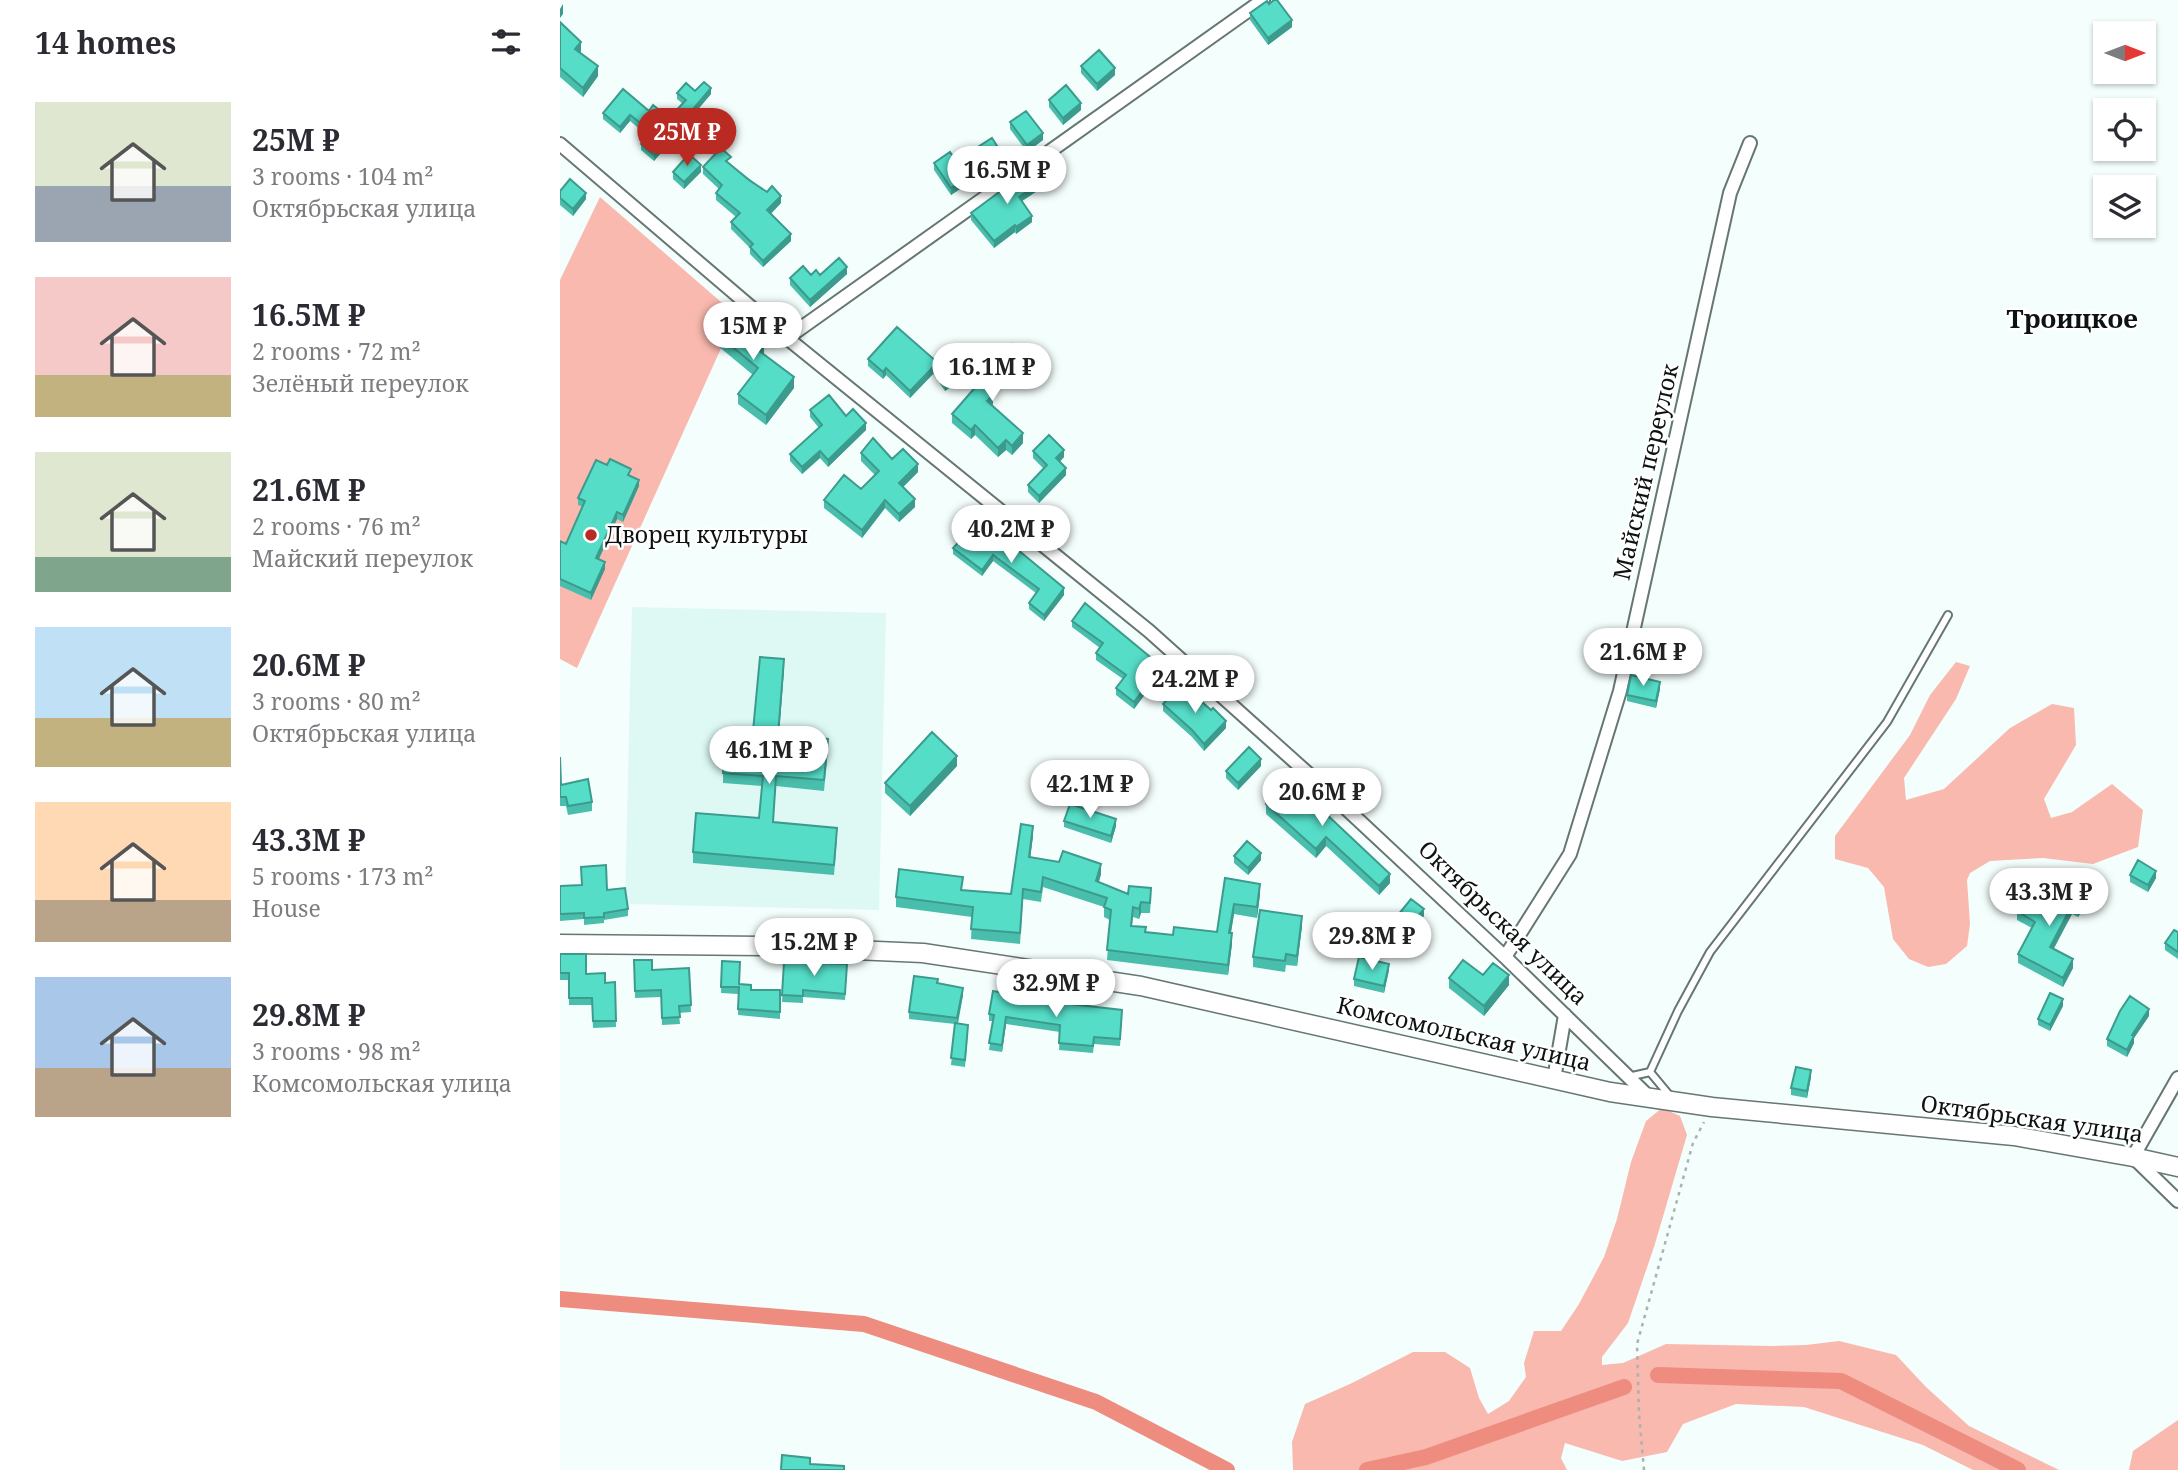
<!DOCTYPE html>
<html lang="en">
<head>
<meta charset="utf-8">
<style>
  :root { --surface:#fff; --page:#f7f7f7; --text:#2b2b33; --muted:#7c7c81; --accent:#b92b22 }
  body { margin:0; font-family:"Noto Serif",serif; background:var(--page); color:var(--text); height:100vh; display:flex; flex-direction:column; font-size:26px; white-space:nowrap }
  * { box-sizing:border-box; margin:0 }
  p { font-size:23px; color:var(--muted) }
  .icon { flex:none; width:38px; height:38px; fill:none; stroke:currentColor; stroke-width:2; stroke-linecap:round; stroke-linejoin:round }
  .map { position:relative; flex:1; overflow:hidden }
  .sheet { display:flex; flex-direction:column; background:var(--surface); width:560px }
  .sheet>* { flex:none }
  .needle { width:46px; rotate:90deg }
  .tools { position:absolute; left:1533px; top:21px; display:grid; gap:14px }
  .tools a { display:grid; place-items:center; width:63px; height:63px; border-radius:0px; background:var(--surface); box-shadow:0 2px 5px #0004; font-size:35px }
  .price { position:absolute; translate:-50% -60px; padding:0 16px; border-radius:24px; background:#fff; color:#222; font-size:23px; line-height:46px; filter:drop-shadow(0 2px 4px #0008) }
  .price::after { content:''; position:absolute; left:50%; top:42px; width:21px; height:16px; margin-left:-10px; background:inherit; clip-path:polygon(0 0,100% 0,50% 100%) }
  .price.active { background:var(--accent); color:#fff }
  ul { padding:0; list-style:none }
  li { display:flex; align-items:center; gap:21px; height:175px; padding:0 35px }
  li span { display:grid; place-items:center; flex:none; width:196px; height:140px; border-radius:0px; color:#555 }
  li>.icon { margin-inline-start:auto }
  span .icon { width:84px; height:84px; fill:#fffc; stroke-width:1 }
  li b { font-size:30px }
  h2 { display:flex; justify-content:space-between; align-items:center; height:84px; padding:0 35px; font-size:30px }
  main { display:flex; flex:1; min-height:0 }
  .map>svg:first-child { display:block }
  .built { fill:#def9f4 }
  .green { fill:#f9b9af }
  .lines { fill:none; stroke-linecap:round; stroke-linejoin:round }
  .canal { stroke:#ee8c7f; stroke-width:16 }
  .lane-casing { stroke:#667672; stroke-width:10 }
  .street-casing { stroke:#667672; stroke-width:16 }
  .secondary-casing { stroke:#667672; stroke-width:21 }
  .path { stroke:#a9b2b0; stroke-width:2.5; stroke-dasharray:3.5 5; stroke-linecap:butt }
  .lane { stroke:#fff; stroke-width:6 }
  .street { stroke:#fff; stroke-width:12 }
  .secondary { stroke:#fff; stroke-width:18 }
  .wall { fill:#49beac }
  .shaded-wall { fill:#3c9b8c }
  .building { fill:#55ddc8; stroke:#3c9b8c; stroke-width:2 }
  .poi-dot { fill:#b92b22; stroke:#fff; stroke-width:2.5 }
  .labels { text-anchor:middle; stroke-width:5; stroke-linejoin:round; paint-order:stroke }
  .street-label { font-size:23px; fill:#0d1312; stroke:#fff }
  .poi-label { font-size:23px; fill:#0d1312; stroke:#fff; text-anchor:start }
  .quarter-label { font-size:26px; font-weight:bold; fill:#0d1312; stroke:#fff }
</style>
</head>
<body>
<main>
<section class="sheet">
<h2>14 homes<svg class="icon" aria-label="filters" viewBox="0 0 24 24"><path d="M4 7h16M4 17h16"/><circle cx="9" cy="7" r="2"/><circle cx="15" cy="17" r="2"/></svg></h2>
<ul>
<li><span style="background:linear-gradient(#dfe7d0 60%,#9aa5b1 0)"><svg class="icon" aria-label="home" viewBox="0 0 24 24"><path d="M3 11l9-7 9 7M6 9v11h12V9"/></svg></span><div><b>25M ₽</b><p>3 rooms · 104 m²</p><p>Октябрьская улица</p></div></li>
<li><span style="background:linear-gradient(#f6c9c9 70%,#c2b280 0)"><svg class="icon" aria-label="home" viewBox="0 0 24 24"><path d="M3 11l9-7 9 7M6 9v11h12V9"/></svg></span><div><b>16.5M ₽</b><p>2 rooms · 72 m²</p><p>Зелёный переулок</p></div></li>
<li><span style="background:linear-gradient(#dfe7d0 75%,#7fa58c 0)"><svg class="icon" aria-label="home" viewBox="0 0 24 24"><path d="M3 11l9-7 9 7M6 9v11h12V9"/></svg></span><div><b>21.6M ₽</b><p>2 rooms · 76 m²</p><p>Майский переулок</p></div></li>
<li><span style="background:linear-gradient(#bfe0f5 65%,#c2b280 0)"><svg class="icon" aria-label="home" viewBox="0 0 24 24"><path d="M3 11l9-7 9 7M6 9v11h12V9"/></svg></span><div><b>20.6M ₽</b><p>3 rooms · 80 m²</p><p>Октябрьская улица</p></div></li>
<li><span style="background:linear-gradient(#ffd9b3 70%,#b9a48a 0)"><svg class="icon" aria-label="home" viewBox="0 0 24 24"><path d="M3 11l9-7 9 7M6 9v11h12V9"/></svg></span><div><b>43.3M ₽</b><p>5 rooms · 173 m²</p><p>House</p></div></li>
<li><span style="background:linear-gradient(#a9c7e8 65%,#b9a48a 0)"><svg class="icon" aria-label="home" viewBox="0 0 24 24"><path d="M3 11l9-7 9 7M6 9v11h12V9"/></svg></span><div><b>29.8M ₽</b><p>3 rooms · 98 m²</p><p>Комсомольская улица</p></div></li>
</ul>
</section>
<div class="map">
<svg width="1618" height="1470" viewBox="0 0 1618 1470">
  <rect width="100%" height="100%" fill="#f4fefc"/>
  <path class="built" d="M72,607L326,613L319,910L65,904Z"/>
  <path class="green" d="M40,197L176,315L17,668L0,659V280Z
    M1396,662L1410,666L1396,699L1344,778L1346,800L1384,789L1450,728L1492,704L1514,708L1516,745L1484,799L1491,818L1512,812L1552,784L1583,810L1578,847L1533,864L1483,858L1430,861L1410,873L1407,880L1410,924L1407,946L1386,964L1368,967L1349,959L1333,939L1324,887L1308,868L1275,859V836L1350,735L1370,695Z
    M1102,1108L1120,1116L1127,1135L1094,1247L1068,1323L1042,1357V1365L1063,1363L1106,1344L1211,1346L1246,1345L1279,1341L1336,1355L1366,1387L1409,1426L1499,1470H1413L1363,1445L1244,1407L1176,1404L1123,1424L1107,1452L1062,1461L1005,1443L1001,1458L1007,1470H733L732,1442L745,1404L790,1384L853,1352H885L910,1368L919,1398L928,1414L949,1401L966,1377L964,1363L974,1331H1001L1019,1304L1044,1257L1057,1219L1071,1162L1086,1121Z
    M1618,1420V1470H1569L1573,1451Z"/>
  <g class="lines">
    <path class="canal" d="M0,1299L304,1324L536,1402L667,1470
      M1098,1375L1281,1381L1458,1470
      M807,1470L866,1457L1064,1387"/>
    <defs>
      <path id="lane" d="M1068,1077L1090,1072
        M1110,1096L1090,1072L1118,1011L1150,952L1327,722L1388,615"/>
      <path id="street" d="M0,144L227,338L589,631L762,786L945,957L1089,1097
        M227,338L703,0
        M945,957L1010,854L1060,691L1170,193L1190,143
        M1618,1078L1573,1157L1618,1201
        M994,1079L1005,1015"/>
      <path id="secondary" d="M0,944L203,946L363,953L581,986L1050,1092L1152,1107L1454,1136L1573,1157L1618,1167"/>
    </defs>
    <use href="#lane" class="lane-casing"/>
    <use href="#street" class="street-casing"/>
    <use href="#secondary" class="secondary-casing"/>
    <path class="path" d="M1084,1470L1079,1414L1077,1344L1133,1143L1144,1122"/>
    <use href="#lane" class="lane"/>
    <use href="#street" class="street"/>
    <use href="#secondary" class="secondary"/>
  </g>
  <path class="wall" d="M709,4L732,27L708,45L690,20V13Z
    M0,22L21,51L20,53L38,76L23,97L0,77Z
    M521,66L555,75L537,91L521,73Z
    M135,91L151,94L94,161L81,150V144L88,136L70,121L60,133L43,119V113L89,111L109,118L123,104L117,99V93Z
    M489,100L521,110L503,125L489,107Z
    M450,122L483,140L467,152L450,129Z
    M396,161L448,170L430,183L424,173L391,195L374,170V163Z
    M170,164L221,203L211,214L231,241L203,267L190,254V248L171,229V222L176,217L156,200V193L159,189L143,174V167Z
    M113,172H141L124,189L113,179Z
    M483,187L462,201L472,222L456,234L455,232L434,248L411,220V213Z
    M0,191L26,199L13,216L0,205Z
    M287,274L250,307L230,285V278L251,275Z
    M146,325L204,353L203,354L234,388L206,425L178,404V394L193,375L146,336Z
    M453,344L469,367L458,380L452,375L433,396V404L432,405L463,443L452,455L446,450L438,457L415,435L411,439L392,423V414Z
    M308,359L377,364L398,381L385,391L373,374L350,398L326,375L323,379L308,366Z
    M250,410L286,416L306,430L268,467L260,458L242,474L230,461V454L259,428L250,417Z
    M473,451L504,457L500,462L506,475L479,503L468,492V485L484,469L473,458Z
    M301,453L332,459L358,472L343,487L355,507L339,522L325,508L302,538L264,508V500L301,489L315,475L301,461Z
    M70,476L79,486L63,522L57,519L39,559L45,569L31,600L0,586V541L6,544L23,507L18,505V498Z
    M415,544L504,595L484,621L469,609V603L476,593L433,561L422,576L393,554V548Z
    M512,621L601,673L574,709L556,695V688L563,679L536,660V653L540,648L512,627Z
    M224,669L219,735L268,749L264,791L216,786L213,822L277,838L274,875L133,863V852L199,818L202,786L163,783V773L193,731Z
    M1100,689L1096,708L1067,701V695Z
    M629,697L651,710L666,728L644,751L632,737L603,711V704Z
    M0,757L1,785L32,802V811L8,815L6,806H0Z
    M397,766L350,816L325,793V783Z
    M701,766L678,790L666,778V771Z
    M729,779L830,883L819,895L766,846L756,858L706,814V804Z
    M504,821L556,826L551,843L504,827Z
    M473,836L470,858L541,874L539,882L568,894L591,898L590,913H581L579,919L573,917L572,926L586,932L613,935L657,932L665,878L700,894L697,918L674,914L671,933L672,944L668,975L547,960L550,920L544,917V907L483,887L481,902L463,899L460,944L411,939L412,917L336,907V897L403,890L451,894Z
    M674,856L701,860L688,875L674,863Z
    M1570,875L1596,878L1588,892L1570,882Z
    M0,886L47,890L68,909V916L44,920V923L24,925V919L0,921Z
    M1527,902L1518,917L1512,914L1493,949L1513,968L1503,987L1458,963V954L1472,928L1457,920V911Z
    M864,916L857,924L860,934L844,953L825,938V931Z
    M742,926L737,966L726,965L725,972L693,967V957Z
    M1618,932V959L1605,950V943Z
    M0,954L26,974L45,983L55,982L56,1027L33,1028L32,1005H9V980H0Z
    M74,960L92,970L129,968L131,1012L119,1013L120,1024L102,1025L101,997L75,998Z
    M162,961L180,984L191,990H220V1019L178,1015V994L161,993Z
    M224,962L287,971L285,1000L243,997V1003L222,1002Z
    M829,970L824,993L794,986V979Z
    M923,975L949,985L924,1016L889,988V978Z
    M378,983L403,995L398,1024L408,1032L405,1067L391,1065L395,1024L349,1019V1012Z
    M450,997L562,1017L560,1046L534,1044L533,1053L499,1050L500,1032L446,1024L442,1052L429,1050L433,1021H429V1014Z
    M1503,1006L1490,1031L1478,1025V1019Z
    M1589,1016L1574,1038V1043L1567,1057L1547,1046V1039Z
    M1251,1077L1247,1098L1231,1095V1088Z"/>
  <path class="shaded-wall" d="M3,4V14L0,18V9Z
    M732,20V27L708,45V38Z
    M21,42V51L15,59V49Z
    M38,66V76L23,97V88Z
    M555,68V75L537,91V84Z
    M151,88V94L94,161V155Z
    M521,103V110L503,125V118Z
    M70,115V121L60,133V127Z
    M483,133V140L467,152V145Z
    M448,163V170L430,183V176Z
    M141,165V172L124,189V182Z
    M424,166V173L391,195V188Z
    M483,180V187L459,203V197Z
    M26,193V199L13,216V209Z
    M221,196V203L207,217V210Z
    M472,216V222L456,234V227Z
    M455,225V232L434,248V241Z
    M231,234V241L203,267V261Z
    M287,267V274L250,307V300Z
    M204,342V353L198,360V350Z
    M469,358V367L458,380V371Z
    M452,365V375L433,396V404L427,411V401L429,392Z
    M373,367V374L350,398V391Z
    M326,368V375L323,379V372Z
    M398,374V381L385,391V384Z
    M234,377V388L206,425V415Z
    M306,423V430L268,467V460Z
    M415,425V435L411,439V430Z
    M463,433V443L452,455V446Z
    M446,440V450L438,457V448Z
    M504,450V457L496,465V458Z
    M260,451V458L242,474V467Z
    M358,464V472L339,491V483Z
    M506,468V475L479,503V496Z
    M79,480V486L63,522V515Z
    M355,499V507L339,522V514Z
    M325,500V508L302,538V530Z
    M57,512V519L36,565V558Z
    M433,555V561L422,576V570Z
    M45,562V569L31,600V593Z
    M504,588V595L484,621V615Z
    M224,659V669L218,745V735Z
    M601,666V673L574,709V702Z
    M1100,682V689L1096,708V701Z
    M666,721V728L644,751V744Z
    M397,756V766L350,816V806Z
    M701,759V766L678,790V783Z
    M556,819V826L551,843V836Z
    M473,826V836L469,868V857Z
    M766,837V846L756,858V849Z
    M701,853V860L688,875V868Z
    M541,864V874L536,891V881Z
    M1596,871V878L1588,892V885Z
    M830,874V883L819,895V886Z
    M700,884V894L697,918V907Z
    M1527,894V902L1518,917V909Z
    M581,902V913L579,919V909Z
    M674,904V914L669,943V933Z
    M1512,905V914L1490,956V947Z
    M864,909V916L853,929V922Z
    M742,916V926L737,966V956Z
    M860,927V934L844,953V946Z
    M672,933V944L668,975V965Z
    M1513,959V968L1503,987V978Z
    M829,964V970L824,993V986Z
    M949,975V985L924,1016V1006Z
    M403,988V995L397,1025V1018Z
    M1503,999V1006L1490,1031V1025Z
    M1589,1009V1016L1574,1038V1043L1567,1057V1050L1572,1035Z
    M446,1017V1024L442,1052V1045Z
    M1251,1070V1077L1247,1098V1091Z"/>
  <path class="building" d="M714,0H717L732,20L708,38L690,13L707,1L709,4Z
    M0,22L21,42L15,49L38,66L23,88L0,68Z
    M539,50L555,68L537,84L521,66Z
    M144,82L151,88L94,155L81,144L92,132L70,115L60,127L43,113L63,89L89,111L93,105L109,118L126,100L117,93L126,83L135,91Z
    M506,85L521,103L503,118L489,100Z
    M466,111L483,133L467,145L450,122Z
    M432,138L448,163L430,176L424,166L391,188L374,163L390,152L396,161Z
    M161,148L171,157L166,161L189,180L207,192L212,186L221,196L207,210L231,234L203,261L190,247L193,244L171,222L180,213L156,193L162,185L143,167Z
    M129,154L141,165L124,182L113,172Z
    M473,167L483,180L459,197L472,216L456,227L455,225L434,241L411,213Z
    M10,179L26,193L13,209L0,198V191Z
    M279,258L287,267L250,300L230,278L243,266L251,275L256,270L260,275Z
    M161,307L204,342L198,350L234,377L206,415L178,394L198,368L146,325Z
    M337,327L377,362L373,367L386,357L398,374L385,384L373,367L350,391L326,368L323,372L308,359Z
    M453,344L469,358L458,371L452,365L429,392L433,395L427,401L463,433L452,446L446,440L438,448L415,425L411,430L392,414Z
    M269,395L286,416L293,409L306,423L268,460L260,451L242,467L230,454L262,425L250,410Z
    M489,435L504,450L496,458L506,468L479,496L468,485L487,465L473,451Z
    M313,438L332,459L343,449L358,464L339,483L355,499L339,514L325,500L302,530L264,500L284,475L301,489L319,471L301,453Z
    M50,459L71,469L68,475L79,480L63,515L57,512L36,558L45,562L31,593L0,579V541L6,544L25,501L18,498L36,460L47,465Z
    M429,526L504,588L484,615L469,603L479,589L433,555L422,570L393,548L405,535L415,544Z
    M525,603L601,666L574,702L556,688L566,675L536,653L543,643L512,621Z
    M200,657L224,659L218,735L268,739L264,780L216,776L213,822L277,828L274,865L133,852L136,813L199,818L203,776L163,773L167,729L193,731Z
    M1071,675L1100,682L1096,701L1067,695Z
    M618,688L629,697L632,693L651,710L653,708L666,721L644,744L632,730L603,704Z
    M372,732L397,756L350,806L325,783Z
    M689,747L701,759L678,783L666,771Z
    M0,757L1,785L28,779L32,802L8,806L6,797H0Z
    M729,779L830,874L819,886L766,837L756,849L706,804Z
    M510,804L556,819L551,836L504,821Z
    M461,824L473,826L469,857L499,862L503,851L541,864L536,881L568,894L569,886L591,888L590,903L581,902L579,909L573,907L571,926L586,927L585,932L613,935L614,927L657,932L665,878L700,884L697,907L674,904L669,933H672L668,965L547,950L551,910L544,907L547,898L483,877L481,892L463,889L460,933L411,929L413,907L336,897L339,869L403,877L401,890L451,894Z
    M687,841L701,853L688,868L674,856Z
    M1578,860L1596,871L1588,885L1570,875Z
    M46,865L47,890L65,888L68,909L44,913V917L24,918V913L0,914V886L22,885L21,867Z
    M1502,880L1527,894L1518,909L1512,905L1490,947L1513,959L1503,978L1458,954L1475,922L1457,911L1465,896L1487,908Z
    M851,899L864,909L853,922L860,927L844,946L825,931Z
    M700,910L742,916L737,956L726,954L725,961L693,957Z
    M1614,930L1618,932V952L1605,943Z
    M0,954H26V974L45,973V983L55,982L56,1021H33L32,998H9V973H0Z
    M799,957L829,964L824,986L794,979Z
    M74,960H92V970L129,968L131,1005L119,1006L120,1017L102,1018L101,990L75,991Z
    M903,960L923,975L933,963L949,975L924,1006L889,978Z
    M162,961L180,962L179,984L191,985V990H220V1012L178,1009L179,987H161Z
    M224,962L287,964L285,994L243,990V996L222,995Z
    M354,976L378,979L377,983L403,988L397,1018L349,1012Z
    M433,991L450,994V997L562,1010L560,1039L534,1037L533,1046L499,1043L500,1025L446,1017L442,1045L429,1043L434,1015L429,1014Z
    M1490,993L1503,999L1490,1025L1478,1019Z
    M1570,996L1589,1009L1572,1035L1574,1036L1567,1050L1547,1039L1560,1011Z
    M395,1023L408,1025L405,1060L391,1058Z
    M1236,1067L1251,1070L1247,1091L1231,1088Z
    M222,1455L250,1458V1464L284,1466V1470H221Z"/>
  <circle class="poi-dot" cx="31" cy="535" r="7"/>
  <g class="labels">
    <g class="street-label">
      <text transform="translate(1086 472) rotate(-77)" y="8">Майский переулок</text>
      <text transform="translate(943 923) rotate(44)" y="8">Октябрьская улица</text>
      <text transform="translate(904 1034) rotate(13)" y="8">Комсомольская улица</text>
      <text transform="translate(1472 1119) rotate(8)" y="8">Октябрьская улица</text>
    </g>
    <g class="poi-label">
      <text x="45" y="543">Дворец культуры</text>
    </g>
    <g class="quarter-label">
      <text x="1512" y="328">Троицкое</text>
    </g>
  </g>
</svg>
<div class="tools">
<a><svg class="needle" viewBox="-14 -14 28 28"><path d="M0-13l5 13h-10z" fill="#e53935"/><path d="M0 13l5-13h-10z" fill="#7c7c81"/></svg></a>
<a><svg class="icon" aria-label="locate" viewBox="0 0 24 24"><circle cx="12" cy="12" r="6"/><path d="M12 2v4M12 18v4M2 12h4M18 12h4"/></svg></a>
<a><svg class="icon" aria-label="layers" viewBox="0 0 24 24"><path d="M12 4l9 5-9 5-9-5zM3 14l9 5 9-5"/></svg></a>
</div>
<b class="price active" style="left:127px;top:168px">25M ₽</b>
<b class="price" style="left:447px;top:206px">16.5M ₽</b>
<b class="price" style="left:193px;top:362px">15M ₽</b>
<b class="price" style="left:432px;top:403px">16.1M ₽</b>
<b class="price" style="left:451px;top:565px">40.2M ₽</b>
<b class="price" style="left:1083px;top:688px">21.6M ₽</b>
<b class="price" style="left:635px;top:715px">24.2M ₽</b>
<b class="price" style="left:209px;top:786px">46.1M ₽</b>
<b class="price" style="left:530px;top:820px">42.1M ₽</b>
<b class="price" style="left:762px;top:828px">20.6M ₽</b>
<b class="price" style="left:1489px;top:928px">43.3M ₽</b>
<b class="price" style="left:812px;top:972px">29.8M ₽</b>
<b class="price" style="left:254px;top:978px">15.2M ₽</b>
<b class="price" style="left:496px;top:1019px">32.9M ₽</b>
</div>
</main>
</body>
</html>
